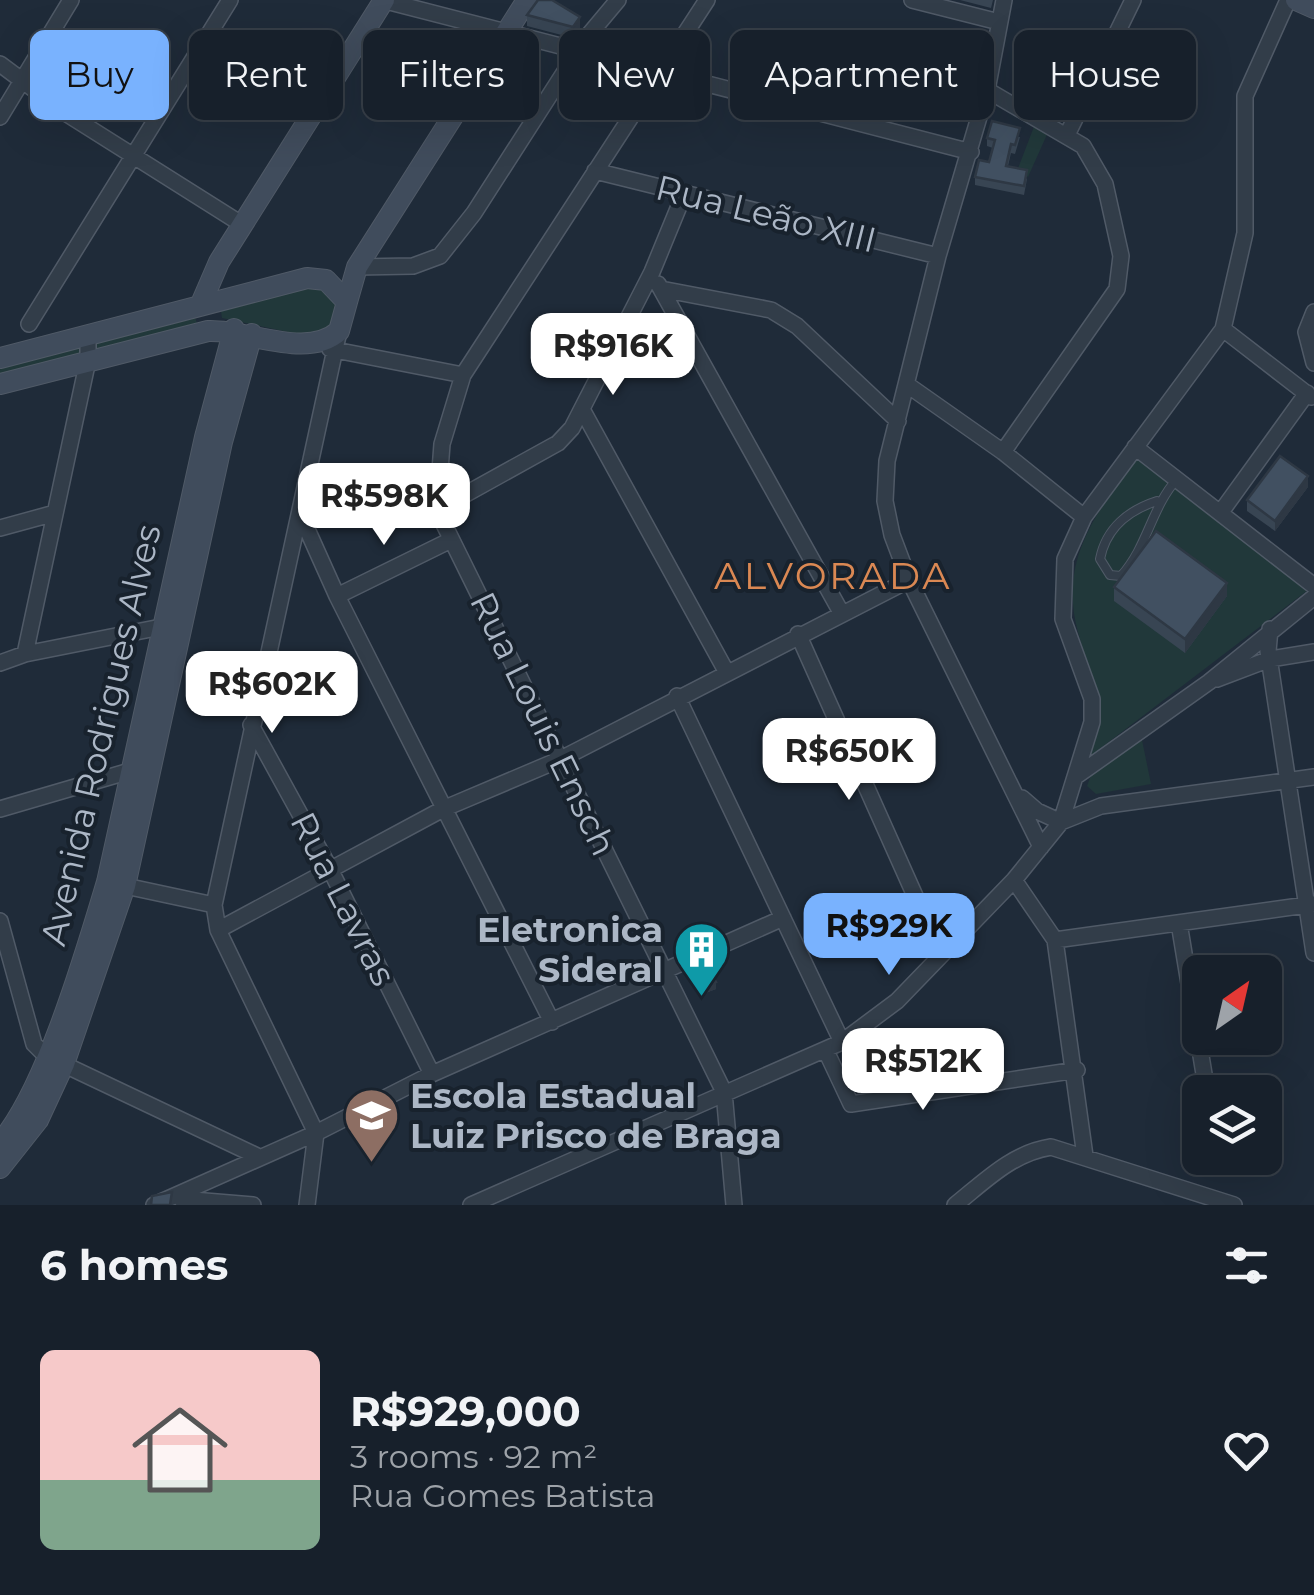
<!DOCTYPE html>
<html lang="en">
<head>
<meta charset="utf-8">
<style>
  :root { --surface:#17202b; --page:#202833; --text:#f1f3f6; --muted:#9ea3a9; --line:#363e47; --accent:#79b2fe }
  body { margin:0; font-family:Montserrat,sans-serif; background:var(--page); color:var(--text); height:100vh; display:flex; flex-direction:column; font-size:38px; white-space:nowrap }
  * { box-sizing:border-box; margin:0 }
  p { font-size:32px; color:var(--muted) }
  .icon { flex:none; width:55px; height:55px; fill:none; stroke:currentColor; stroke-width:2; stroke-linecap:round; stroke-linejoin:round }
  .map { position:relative; height:1205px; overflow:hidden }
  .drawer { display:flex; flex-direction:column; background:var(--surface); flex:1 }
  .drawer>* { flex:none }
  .banner { position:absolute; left:30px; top:30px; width:1255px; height:90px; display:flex; gap:20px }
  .needle { width:65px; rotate:34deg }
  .tools { position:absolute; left:1182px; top:955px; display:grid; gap:20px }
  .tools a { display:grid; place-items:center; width:100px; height:100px; border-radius:15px; background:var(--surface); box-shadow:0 10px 40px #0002,0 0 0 2px var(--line); font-size:50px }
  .price { position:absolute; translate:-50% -85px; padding:0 22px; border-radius:20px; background:#fff; color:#222; font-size:32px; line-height:65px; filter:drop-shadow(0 2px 5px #0008) }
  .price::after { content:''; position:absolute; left:50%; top:60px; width:30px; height:22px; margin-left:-15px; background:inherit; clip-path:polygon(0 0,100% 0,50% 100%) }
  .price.active { background:var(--accent); color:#111 }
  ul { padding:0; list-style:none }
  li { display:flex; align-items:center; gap:30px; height:250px; padding:0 40px }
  li span { display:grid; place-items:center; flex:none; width:280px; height:200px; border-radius:15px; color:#555 }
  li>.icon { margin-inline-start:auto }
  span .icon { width:120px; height:120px; fill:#fffc; stroke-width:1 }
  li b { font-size:42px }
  h2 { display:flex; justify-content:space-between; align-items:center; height:120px; padding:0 40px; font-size:42px }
  .chip { padding:0 35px; border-radius:15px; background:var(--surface); box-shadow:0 10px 40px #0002,0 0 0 2px var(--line); font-size:35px; line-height:90px }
  .chip.active { background:var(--accent); color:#111 }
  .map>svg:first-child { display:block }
  .green { fill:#21383a }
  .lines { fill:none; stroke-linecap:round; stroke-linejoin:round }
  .lane-casing { stroke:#505a67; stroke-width:10 }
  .street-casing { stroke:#505a67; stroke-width:18 }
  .secondary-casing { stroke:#505a67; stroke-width:22 }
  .lane { stroke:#323d49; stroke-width:8 }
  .street { stroke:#323d49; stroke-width:15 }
  .secondary { stroke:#404c5c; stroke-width:20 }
  .wall { fill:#384553 }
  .shaded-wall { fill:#2e3844 }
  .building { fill:#415061; stroke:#2e3844; stroke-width:2.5 }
  .labels { text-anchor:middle; stroke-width:8; stroke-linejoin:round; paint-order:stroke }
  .street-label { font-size:35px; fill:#acb7c6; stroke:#18222d }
  .poi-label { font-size:35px; font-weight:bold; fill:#acb7c6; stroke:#18222d; text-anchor:end }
  .neighbourhood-label { font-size:38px; letter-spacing:2.5px; fill:#da8853; stroke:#18222d }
</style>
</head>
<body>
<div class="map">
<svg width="1314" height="1205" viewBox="0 0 1314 1205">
  <rect width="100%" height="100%" fill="#1f2b39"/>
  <path class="green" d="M1035,124L1049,130L1028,177L1017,171Z
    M315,283L338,305L337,321L311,337L222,318L220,305Z
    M193,310L198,327L0,379V362Z
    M1138,457L1308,590L1089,757C1110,685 1095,696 1078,632C1058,560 1097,511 1138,457Z
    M1142,740L1151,784L1096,794L1087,786L1091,775Z"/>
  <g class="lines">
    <defs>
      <path id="lane" d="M1157,501C1129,510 1106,528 1100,559L1110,575L1121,576C1148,546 1151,508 1177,479"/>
      <path id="street" d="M382,0L971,152
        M707,0L463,375L442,444L437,510L724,1092L734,1205
        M912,0L999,22
        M1004,0L987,90L938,256L887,461L885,501L892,535L909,580L1041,847
        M0,64L67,114L243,225
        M987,90L1083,146L1105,184L1121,256L1117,289L1003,452
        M0,117L71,0
        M1067,135L1133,0
        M595,171L938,256
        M357,267L413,266L440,256L474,213L587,37L618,0
        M658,284L661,289L771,310L797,326L898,421
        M661,289L842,614
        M1314,312L1306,332L1314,363
        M29,324L230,0
        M1223,329L1311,397
        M330,349L463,375
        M909,386L1003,452L1084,517
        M583,411L726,671
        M1135,447L1314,586
        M437,510L558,443L572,428L652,272L684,194
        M1221,512L1307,393
        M302,518L337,596L552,1022
        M0,528L55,513
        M337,596L451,540
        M1270,629L1268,651L1314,953
        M798,634L941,954
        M25,654L88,360V334
        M0,663L25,654L161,627L171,630
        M1217,679L1270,659L1314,652
        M677,696L842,1042
        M251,725L329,867L432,1074
        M1078,775L1209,682L1314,597
        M1022,798L1037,811L1061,822
        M0,809L140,768
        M1061,822L1101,806L1314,777
        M1014,880L1055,940L1085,1156
        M116,884L214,905
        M0,921L34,1044L46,1056L257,1156
        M1179,923L1206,1086
        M218,930L443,809L561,759L909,580
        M1055,940L1314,904
        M826,1051L851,1104L1077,1070
        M316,1133L218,930L214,905L339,331
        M181,1199L253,1205
        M154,1205L316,1133L432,1074L783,918
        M307,1205L316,1133
        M471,1205L842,1042L897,1001L1014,880L1061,822L1092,722V699L1063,619L1065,559L1084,517L1223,329L1245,233V96L1288,0
        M955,1205C985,1181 1012,1153 1051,1147L1234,1205"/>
      <path id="secondary" d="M1296,0L1314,8
        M347,302L357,267L527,0
        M200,306L219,262L384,0
        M0,358L307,278L326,280L347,302L339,331C307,360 247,329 208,331L0,384
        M0,1143C46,1090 86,952 107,882L205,437L234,329
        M0,1168L38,1120L64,1064L125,886L222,442L252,334"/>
    </defs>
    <use href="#lane" class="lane-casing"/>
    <use href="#street" class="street-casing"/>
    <use href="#secondary" class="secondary-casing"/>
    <use href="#lane" class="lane"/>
    <use href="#street" class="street"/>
    <use href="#secondary" class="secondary"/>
  </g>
  <path class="wall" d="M960,0H993L991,8Z
    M527,15L580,28L573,38L527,26Z
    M1020,137L1015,154L1011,153L1008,166L1027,179L1024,195L975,185V177L989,162L993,148L987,146V138Z
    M1308,487L1275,531L1247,511V500Z
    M1114,587L1227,596L1185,653L1114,601Z
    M687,966L716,989L700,995L687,973Z"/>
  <path class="shaded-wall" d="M580,17V28L573,38V27Z
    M1308,476V487L1275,531V521Z
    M1227,583V596L1185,653V639Z
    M716,982V989L700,995V988Z"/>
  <path class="building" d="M538,0H552L580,17L573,27L527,15Z
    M992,121L1020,128L1015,145L1011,144L1006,166L1027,170L1024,186L975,177L979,160L989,162L995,140L987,138Z
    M1280,456L1308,476L1275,521L1247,500Z
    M1156,531L1227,583L1185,639L1114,587Z
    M703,959L716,982L700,988L687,966Z
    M172,1192L170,1205H151L152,1196Z"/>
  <defs>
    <symbol id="building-pin" viewBox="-11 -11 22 30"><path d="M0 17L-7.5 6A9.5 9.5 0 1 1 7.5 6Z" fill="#0f9aa8" stroke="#18222d"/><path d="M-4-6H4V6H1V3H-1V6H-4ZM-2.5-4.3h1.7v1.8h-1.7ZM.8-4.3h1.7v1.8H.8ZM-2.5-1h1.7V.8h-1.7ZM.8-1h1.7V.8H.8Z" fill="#fff"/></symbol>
    <symbol id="school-pin" viewBox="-11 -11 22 30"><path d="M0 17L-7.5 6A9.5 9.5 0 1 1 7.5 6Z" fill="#8d6e63" stroke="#18222d"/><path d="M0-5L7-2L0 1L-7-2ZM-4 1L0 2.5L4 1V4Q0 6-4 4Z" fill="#fff"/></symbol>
  </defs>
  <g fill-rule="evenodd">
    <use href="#building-pin" x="670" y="918" width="63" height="86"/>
    <use href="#school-pin" x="340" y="1084" width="63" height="86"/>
  </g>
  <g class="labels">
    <g class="street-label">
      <text transform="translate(766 214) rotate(14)" y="12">Rua Leão XIII</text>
      <text transform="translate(543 724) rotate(64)" y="12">Rua Louis Ensch</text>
      <text transform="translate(101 735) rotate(-77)" y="12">Avenida Rodrigues Alves</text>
      <text transform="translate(343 899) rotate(63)" y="12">Rua Lavras</text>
    </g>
    <g class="poi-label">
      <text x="663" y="942">Eletronica<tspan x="663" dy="40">Sideral</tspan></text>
      <text x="410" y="1108" text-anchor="start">Escola Estadual<tspan x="410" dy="40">Luiz Prisco de Braga</tspan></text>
    </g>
    <g class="neighbourhood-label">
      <text x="833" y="589">ALVORADA</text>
    </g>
  </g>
</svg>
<div class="tools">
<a><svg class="needle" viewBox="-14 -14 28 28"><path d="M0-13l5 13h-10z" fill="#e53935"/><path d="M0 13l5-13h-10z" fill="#9ea3a9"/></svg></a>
<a><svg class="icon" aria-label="layers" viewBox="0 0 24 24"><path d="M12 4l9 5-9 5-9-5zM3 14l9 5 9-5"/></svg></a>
</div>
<b class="price" style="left:613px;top:398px">R$916K</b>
<b class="price" style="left:384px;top:548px">R$598K</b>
<b class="price" style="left:272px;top:736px">R$602K</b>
<b class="price" style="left:849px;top:803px">R$650K</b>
<b class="price active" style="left:889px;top:978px">R$929K</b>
<b class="price" style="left:923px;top:1113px">R$512K</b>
<div class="banner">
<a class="chip active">Buy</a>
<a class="chip">Rent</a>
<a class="chip">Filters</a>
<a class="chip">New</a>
<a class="chip">Apartment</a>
<a class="chip">House</a>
</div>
</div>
<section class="drawer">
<h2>6 homes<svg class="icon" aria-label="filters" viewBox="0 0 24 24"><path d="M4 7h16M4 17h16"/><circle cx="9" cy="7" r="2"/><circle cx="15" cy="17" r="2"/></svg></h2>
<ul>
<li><span style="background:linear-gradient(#f6c9c9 65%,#7fa58c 0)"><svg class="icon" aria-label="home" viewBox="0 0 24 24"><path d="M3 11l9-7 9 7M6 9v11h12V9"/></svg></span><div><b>R$929,000</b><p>3 rooms · 92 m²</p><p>Rua Gomes Batista</p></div><svg class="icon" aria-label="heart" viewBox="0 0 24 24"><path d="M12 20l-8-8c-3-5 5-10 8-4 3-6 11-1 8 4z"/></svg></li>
</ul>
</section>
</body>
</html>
